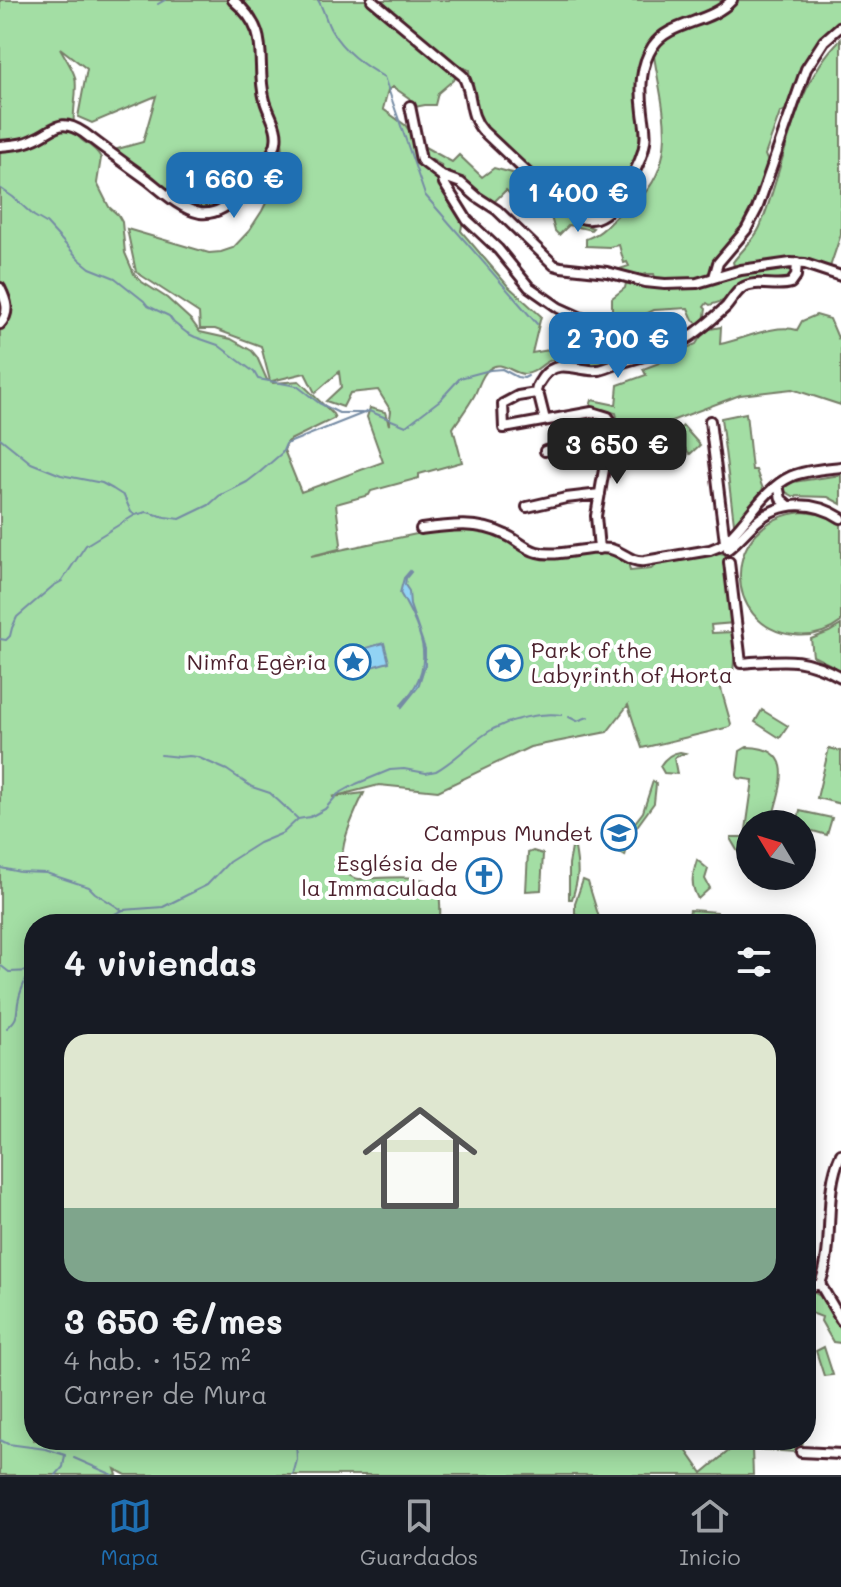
<!DOCTYPE html>
<html lang="es">
<head>
<meta charset="utf-8">
<style>
  :root { --surface:#171b24; --page:#20242c; --text:#f1f3f6; --muted:#9ea1a6; --line:#363941; --accent:#1f6fb2 }
  body { margin:0; font-family:Mali,sans-serif; background:var(--page); color:var(--text); height:100vh; display:flex; flex-direction:column; font-size:30px; white-space:nowrap }
  * { box-sizing:border-box; margin:0 }
  p { font-size:26px; color:var(--muted) }
  .icon { flex:none; width:44px; height:44px; fill:none; stroke:currentColor; stroke-width:2; stroke-linecap:round; stroke-linejoin:round }
  .map { position:relative; flex:1; overflow:hidden }
  .details { position:absolute; left:24px; top:914px; width:792px; height:536px; display:flex; flex-direction:column; background:var(--surface); border-radius:32px; box-shadow:0 4px 20px #0003 }
  .details>* { flex:none }
  .needle { width:52px; rotate:308deg }
  .controls { position:absolute; left:736px; top:810px; display:grid; gap:16px }
  .controls a { display:grid; place-items:center; width:80px; height:80px; border-radius:50%; background:var(--surface); box-shadow:0 4px 20px #0003; font-size:40px }
  .price { position:absolute; translate:-50% -68px; padding:0 18px; border-radius:16px; background:var(--accent); color:#fff; font-size:26px; line-height:52px; filter:drop-shadow(0 2px 4px #0008) }
  .price::after { content:''; position:absolute; left:50%; top:48px; width:24px; height:18px; margin-left:-12px; background:inherit; clip-path:polygon(0 0,100% 0,50% 100%) }
  .price.active { background:#222; color:#fff }
  ul { padding:0; list-style:none }
  li { display:grid; align-content:center; gap:16px; height:424px; padding:0 40px }
  li+li { border-top:2px solid var(--line) }
  li span { display:grid; place-items:center; height:248px; border-radius:24px; color:#555 }
  li>.icon { margin-inline-start:auto }
  span .icon { width:144px; height:144px; fill:#fffc; stroke-width:1 }
  li b { font-size:34px }
  h2 { display:flex; justify-content:space-between; align-items:center; height:96px; padding:0 40px; font-size:34px }
  .menu { display:flex; justify-content:space-around; align-items:center; height:112px; border-top:2px solid var(--line); background:var(--surface); font-size:22px; color:var(--muted) }
  .menu a { display:grid; justify-items:center; gap:4px }
  .menu .active { color:var(--accent) }
  .map>svg:first-child { display:block }
  .green { fill:#a3dea4; stroke:#767e68; stroke-width:2; fill-rule:evenodd }
  .water { fill:#92d3f4; stroke:#758ba4; stroke-width:2 }
  .lines { fill:none; stroke-linecap:round; stroke-linejoin:round }
  .stream { stroke:#758ba4; stroke-width:2 }
  .minor-casing { stroke:#4a1f2b; stroke-width:14 }
  .minor { stroke:#fff; stroke-width:8 }
  .labels { text-anchor:middle; stroke-width:8; stroke-linejoin:round; paint-order:stroke }
  .poi-label { font-size:22px; fill:#4a1f2b; stroke:#fff; text-anchor:end }
</style>
</head>
<body>
<div class="map">
<svg width="841" height="1475" viewBox="0 0 841 1475">
  <rect width="100%" height="100%" fill="#fff"/>
  <filter id="ink" filterUnits="userSpaceOnUse"><feTurbulence type="fractalNoise" baseFrequency=".0125" numOctaves="2"/><feDisplacementMap in="SourceGraphic" scale="16" xChannelSelector="R" yChannelSelector="G"/><feConvolveMatrix kernelMatrix="1 2 1 2 8 2 1 2 1" color-interpolation-filters="sRGB"/></filter>
  <g filter="url(#ink)">
    <path class="green" d="M0,0H226C269,35 250,58 261,102C264,116 275,129 271,144C268,157 227,203 214,207C203,211 193,207 184,202L114,150L143,142L156,96L92,123L78,117L87,69L60,48C65,57 72,67 75,77C79,94 68,123 78,136C83,144 94,144 101,158L97,183L109,207L118,215L122,222L125,253L134,274L142,282L167,298L191,320L200,332L231,339L252,351L257,357L267,380L270,381L261,346L215,329H200L199,313L136,272L127,229L209,253L221,252L233,248L249,231L262,211L285,165L281,134L267,90L266,54L263,39L238,0H367L458,76L438,93L435,105H425L415,107L409,98L393,87L388,90L383,109L405,125L411,133L419,161L435,178L463,220L461,231L508,286L541,316L532,353L572,346L579,340L578,333L567,327V319L611,342L622,356C607,363 596,369 580,364C572,362 565,358 556,359C542,360 538,374 524,374C511,373 501,359 489,369C481,375 479,387 474,396C468,407 460,417 453,428L462,462L419,474V478L371,491L369,495L336,504L341,544L339,549L311,556L455,526L501,535L536,554L612,552L628,561L630,571L651,569L659,563L719,553L725,554L734,623L711,625L712,633L733,632L735,648L733,673L718,678L731,724L730,727L642,748L628,705L607,732L530,747L438,791L379,785L332,797L364,793C355,812 323,874 359,879C377,879 422,872 435,886C442,895 440,913 440,924H34V1440H679L702,1473L742,1440H803L802,1447H798L795,1452L752,1449L753,1475H126L115,1469L117,1475H0ZM339,372L341,387L326,401L343,407L350,393L378,390L391,411L389,425L385,412L370,408L367,417L383,462L301,492L284,450L288,441L335,418L333,414L299,381L273,383L272,381L305,373L315,393Z
      M379,0H726C703,21 667,18 648,45C626,78 643,107 639,141C637,163 616,211 591,215C585,216 580,214 574,211L482,125L474,108L469,70L457,65Z
      M736,0H841V20C807,51 800,68 786,110L780,113L765,155L768,162L750,213L742,228L707,275C692,283 672,280 656,280L654,274H646L636,278L610,272L629,266L627,262L624,263L619,245L609,247L586,246V239C606,231 605,226 620,213C628,206 637,202 644,194C679,154 661,102 654,56C662,31 690,29 711,19C721,15 729,8 736,0Z
      M841,39V234L830,267L807,259L795,258L734,266L733,262C741,251 755,239 760,227C785,167 793,84 841,39Z
      M423,146L452,162L459,155L482,177L494,168L523,176L570,220L593,228L591,230L569,225L559,235L555,231L551,217L538,215L529,201L520,194L516,200L506,190L493,203C476,192 461,179 442,170L441,165L425,156Z
      M783,267L790,269L792,274L788,282L736,289L726,300L710,305L707,303L704,307L706,309L704,322L701,326L693,320L688,308L654,310L644,315L612,313V298L625,288L626,283L671,286L741,273Z
      M816,315L830,319L838,338L841,334V405L792,389L740,395L658,426L634,422H618L616,413L590,407L592,400L616,405L618,385L646,375L643,369L659,363L680,351L696,344L705,330L721,327L720,344C742,340 775,323 797,330L802,321Z
      M746,413L752,470H756L763,489L737,523H734L721,418Z
      M683,426L700,445L690,454L673,435Z
      M841,475V504L828,497L793,496L784,491L786,485L793,482Z
      M803,512L825,515L841,524V622C828,632 811,637 794,635C721,627 720,520 803,512Z
      M841,625V670L813,656L811,639L829,632Z
      M762,710L788,726L780,738L755,722Z
      M747,747C801,748 778,791 771,824H750V857H741L731,840V837H745L753,780L738,778L737,775L740,751Z
      M829,748L841,751V804L817,798Z
      M680,752L685,753L674,758L677,774L664,773L660,766C665,758 671,753 680,752Z
      M653,781L656,784L654,803L630,836L625,856L617,851L621,835L633,825L643,812Z
      M800,811L832,818L827,835L802,828V824H797Z
      M572,848H575C579,871 579,877 572,899H569V864Z
      M533,851L543,854L541,890L526,891L528,853Z
      M697,860L708,869L705,879L710,888L698,899C690,884 692,876 697,860Z
      M583,880L588,882L601,924H587V922L577,919V915H575V903Z
      M690,910L717,912L718,915L710,924H700L699,921L693,920L694,924H687Z
      M813,1292L820,1296L841,1329V1343L833,1342L821,1321L822,1317L806,1311V1294Z
      M824,1347L833,1375L824,1376L816,1351Z"/>
    <path class="water" d="M410,571L411,572L406,578L405,585L409,591L410,605L425,649V665L418,687L402,707L401,705C437,667 424,634 400,593L404,578Z
      M384,643L389,662L371,667L366,648Z"/>
    <g class="lines">
      <path class="stream" d="M318,0C324,10 326,21 331,30C344,52 363,65 384,77L425,195L537,324
        M158,4L165,0
        M0,188L13,197L34,216L46,223L79,259L90,268L115,278L144,301L148,306L169,316L174,323L187,333L195,337L218,345L254,372L258,379L297,386L319,403L339,413H362
        M0,438L31,463L61,475L102,483L113,489L124,496L131,512L135,515
        M0,639L6,640L10,636L12,628L17,617L53,586L62,581L86,545L135,515L147,512L165,517L180,519L209,505L219,496L247,482L260,472L282,453L286,444L369,411L406,426L440,400L460,378L490,370L502,369L517,377L524,378L528,376
        M569,717L577,721L588,717
        M161,755L179,757L189,756L197,757L227,770L252,787L270,793L297,818
        M1,868L20,872L46,873L89,887L95,893L122,910
        M106,924L115,914L123,910L163,907L207,885L229,862L259,843L283,833L298,819L310,817L325,809L338,794L356,784L390,770L404,769L426,773L436,771C456,760 472,741 493,729C512,719 540,712 562,715
        M0,965L9,972L34,971
        M7,1028C21,1016 15,1013 19,998C21,989 26,980 29,972
        M0,1440L8,1444L46,1449L65,1455L63,1467L56,1475
        M74,1458L113,1475
        M293,1475L297,1460L296,1440"/>
      <defs>
        <path id="minor" d="M372,0L463,76C474,95 467,113 483,131L568,211C597,233 616,206 629,182C636,170 643,157 645,142C647,132 644,122 643,112C640,89 640,66 653,46C670,21 710,24 732,0
          M410,106L421,160L442,176L444,183L467,220L498,249L529,287L559,308L590,322L607,333L630,359
          M0,146C11,145 22,145 32,140C55,131 58,116 84,133C105,149 127,165 148,180C163,192 181,209 200,213C208,214 216,212 223,208C235,201 275,155 276,142C279,128 269,115 265,101C254,60 274,34 233,0
          M442,176L461,183L477,197L497,210L554,265L561,267L607,272L645,282L665,284L697,283L741,270L791,263L805,264L841,276
          M714,277L718,263L746,230L757,209L806,69L824,41L841,26
          M0,288C6,300 11,312 0,324
          M536,393C536,386 539,383 543,377C560,354 585,377 606,368C633,357 664,354 688,338C702,329 714,318 726,307C731,301 736,292 742,288C756,279 776,288 791,283L796,276L797,263
          M536,393L518,396L503,404L504,428L592,412L608,417L612,423L596,516L599,549
          M536,393L539,396L545,420
          M710,421L725,542
          M545,451L609,438
          M778,485L781,499L788,505
          M527,507L566,498L600,494
          M421,529C450,525 478,521 506,535C516,539 525,549 537,552C558,558 590,545 611,549C623,552 631,563 645,561L710,550L720,546C746,526 761,490 792,476C807,470 825,469 841,467
          M728,549C738,541 746,531 756,522C781,500 814,501 841,518
          M729,562L741,663C784,660 801,655 841,677
          M820,1284C836,1242 822,1195 841,1154
          M820,1284L841,1320
          M806,1288L820,1284
          M801,1452L841,1454"/>
      </defs>
      <use href="#minor" class="minor-casing"/>
      <use href="#minor" class="minor"/>
    </g>
  </g>
  <defs>
    <symbol id="sight-ring" viewBox="-11 -11 22 22"><circle r="9.5" fill="#fff" stroke="#1f6fb2" stroke-width="1.5"/><path d="M0-6L1.8-2.2L6-1.7L2.9 1.2L3.7 5.4L0 3.3L-3.7 5.4L-2.9 1.2L-6-1.7L-1.8-2.2Z" fill="#1f6fb2"/></symbol>
    <symbol id="university-ring" viewBox="-11 -11 22 22"><circle r="9.5" fill="#fff" stroke="#1f6fb2" stroke-width="1.5"/><path d="M0-5L7-2L0 1L-7-2ZM-4 1L0 2.5L4 1V4Q0 6-4 4Z" fill="#1f6fb2"/></symbol>
    <symbol id="church-ring" viewBox="-11 -11 22 22"><circle r="9.5" fill="#fff" stroke="#1f6fb2" stroke-width="1.5"/><path d="M-1.2-6h2.4v3.5h3.3v2.4h-3.3V6h-2.4V-.1h-3.3v-2.4h3.3Z" fill="#1f6fb2"/></symbol>
  </defs>
  <g fill-rule="evenodd">
    <use href="#sight-ring" x="333" y="642" width="40" height="40"/>
    <use href="#sight-ring" x="485" y="643" width="40" height="40"/>
    <use href="#university-ring" x="599" y="813" width="40" height="40"/>
    <use href="#church-ring" x="464" y="856" width="40" height="40"/>
  </g>
  <g class="labels">
    <g class="poi-label">
      <text x="531" y="658" text-anchor="start">Park of the<tspan x="531" dy="25">Labyrinth of Horta</tspan></text>
      <text x="327" y="670">Nimfa Egèria</text>
      <text x="593" y="841">Campus Mundet</text>
      <text x="458" y="871">Església de<tspan x="458" dy="25">la Immaculada</tspan></text>
    </g>
  </g>
</svg>
<div class="controls">
<a><svg class="needle" viewBox="-14 -14 28 28"><path d="M0-13l5 13h-10z" fill="#e53935"/><path d="M0 13l5-13h-10z" fill="#9ea1a6"/></svg></a>
</div>
<b class="price" style="left:234px;top:220px">1 660 €</b>
<b class="price" style="left:578px;top:234px">1 400 €</b>
<b class="price" style="left:618px;top:380px">2 700 €</b>
<b class="price active" style="left:617px;top:486px">3 650 €</b>
<section class="details">
<h2>4 viviendas<svg class="icon" aria-label="filters" viewBox="0 0 24 24"><path d="M4 7h16M4 17h16"/><circle cx="9" cy="7" r="2"/><circle cx="15" cy="17" r="2"/></svg></h2>
<ul>
<li><span style="background:linear-gradient(#dfe7d0 70%,#7fa58c 0)"><svg class="icon" aria-label="home" viewBox="0 0 24 24"><path d="M3 11l9-7 9 7M6 9v11h12V9"/></svg></span><div><b>3 650 €/mes</b><p>4 hab. · 152 m²</p><p>Carrer de Mura</p></div></li>
</ul>
</section>
</div>
<nav class="menu">
<a class="active"><svg class="icon" aria-label="map" viewBox="0 0 24 24"><path d="M3 6l6-2 6 2 6-2v14l-6 2-6-2-6 2zM9 4v14M15 6v14"/></svg>Mapa</a>
<a><svg class="icon" aria-label="saved" viewBox="0 0 24 24"><path d="M7 4h10v16l-5-4-5 4z"/></svg>Guardados</a>
<a><svg class="icon" aria-label="home" viewBox="0 0 24 24"><path d="M3 11l9-7 9 7M6 9v11h12V9"/></svg>Inicio</a>
</nav>
</body>
</html>
